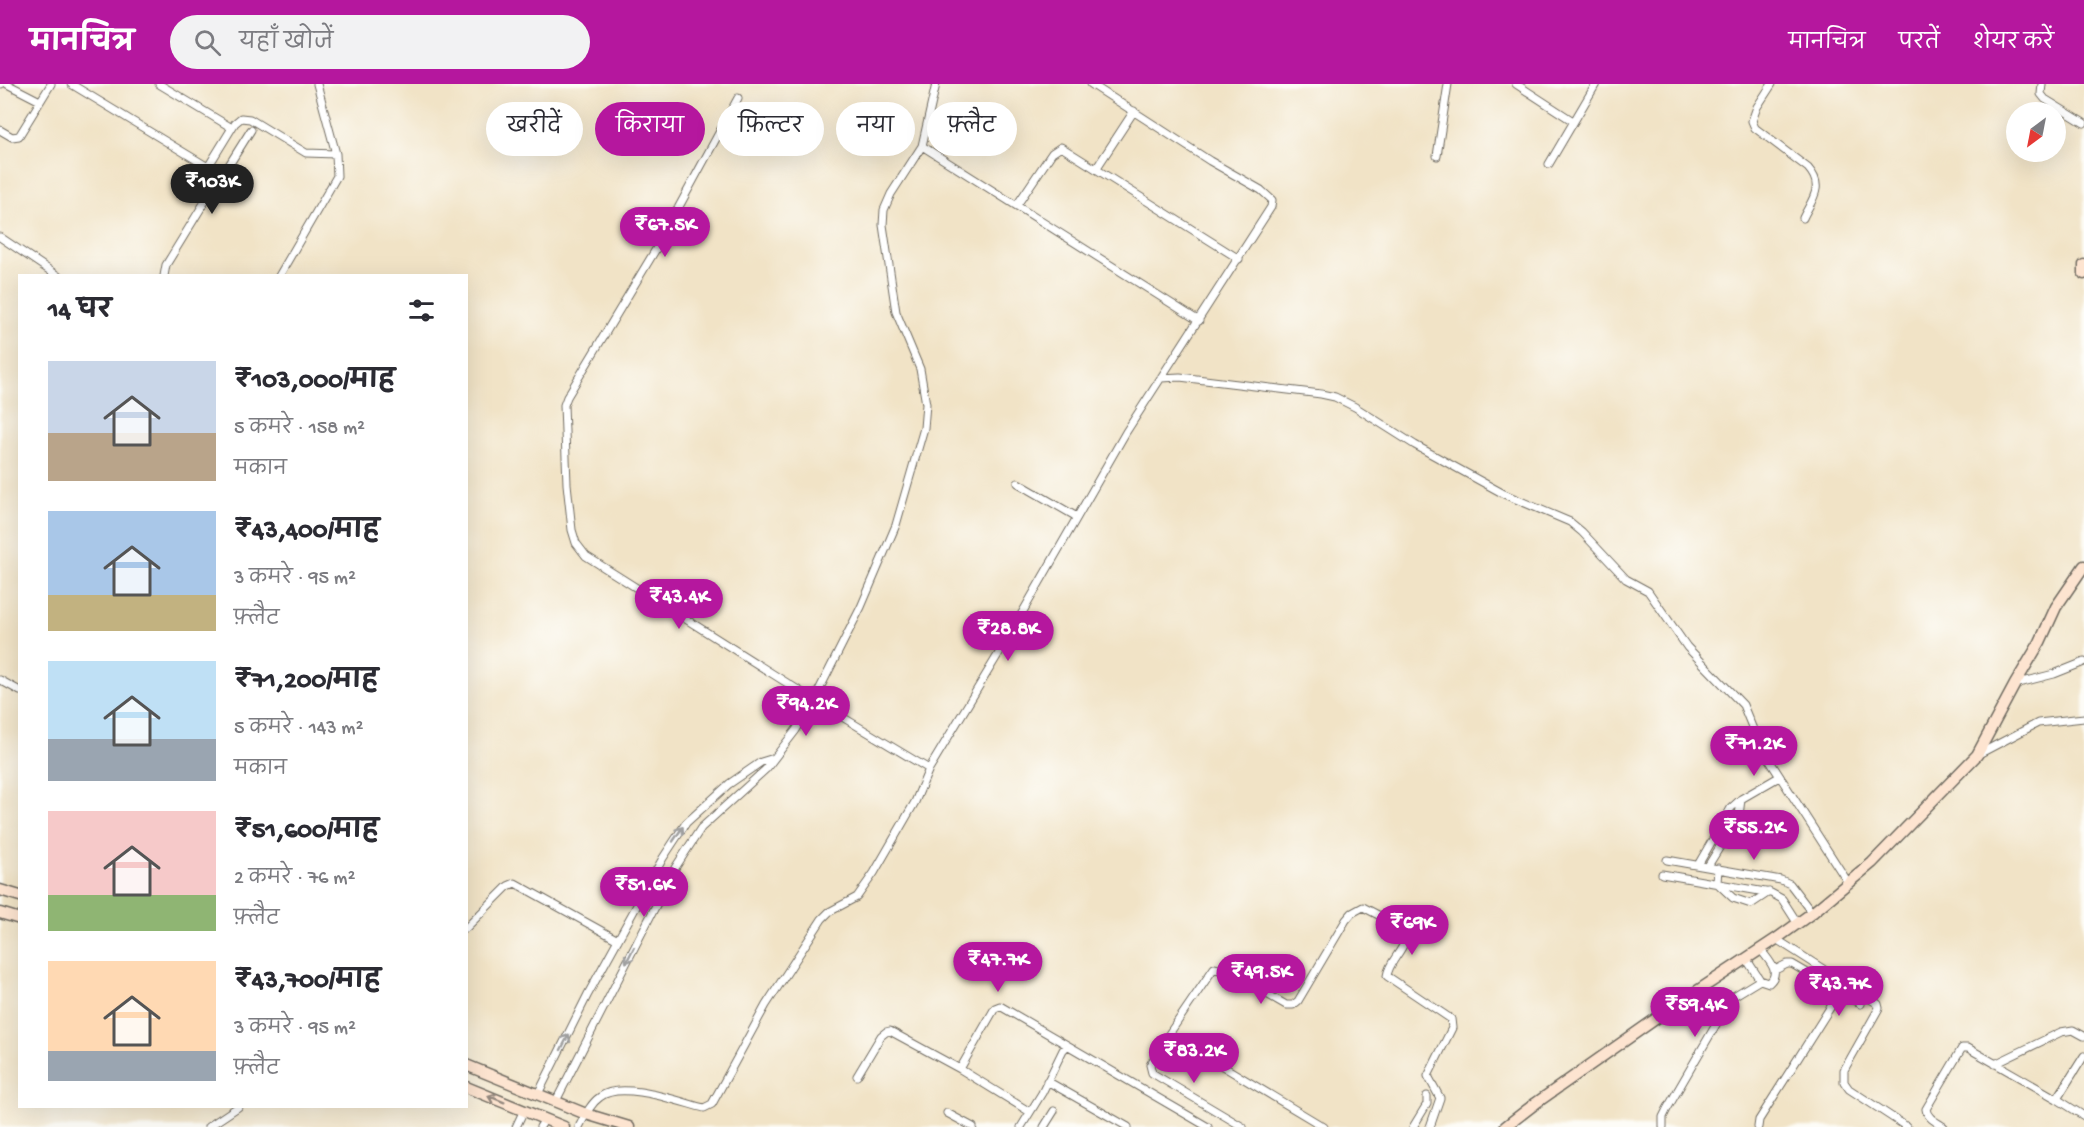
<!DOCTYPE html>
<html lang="hi">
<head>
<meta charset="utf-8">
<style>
  :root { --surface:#fff; --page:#f2f2f3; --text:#2b2b33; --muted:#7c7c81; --accent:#b5179e }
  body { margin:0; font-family:"Gochi Hand","Playpen Sans Deva",sans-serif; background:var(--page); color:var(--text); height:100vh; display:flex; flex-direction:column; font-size:22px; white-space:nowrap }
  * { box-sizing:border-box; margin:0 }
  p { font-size:20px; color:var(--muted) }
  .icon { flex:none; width:33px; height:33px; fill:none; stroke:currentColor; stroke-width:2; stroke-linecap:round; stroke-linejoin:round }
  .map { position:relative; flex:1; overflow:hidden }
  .side { position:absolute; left:18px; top:190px; width:450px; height:834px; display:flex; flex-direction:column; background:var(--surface); border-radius:0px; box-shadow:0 6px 24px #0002 }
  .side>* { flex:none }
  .guide { position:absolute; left:486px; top:18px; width:570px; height:54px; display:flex; gap:12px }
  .needle { width:39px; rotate:212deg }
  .buttons { position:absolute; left:2006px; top:18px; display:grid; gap:12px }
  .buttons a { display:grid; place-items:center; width:60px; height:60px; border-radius:50%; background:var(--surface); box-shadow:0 6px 24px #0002; font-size:30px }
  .price { position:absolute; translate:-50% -51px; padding:0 14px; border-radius:21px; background:var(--accent); color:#fff; font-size:20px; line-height:39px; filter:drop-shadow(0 2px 3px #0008) }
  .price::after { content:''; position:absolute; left:50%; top:36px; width:18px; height:14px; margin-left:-9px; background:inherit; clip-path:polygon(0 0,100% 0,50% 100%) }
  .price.selected { background:#222; color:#fff }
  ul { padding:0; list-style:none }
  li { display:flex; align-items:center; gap:18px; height:150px; padding:0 30px }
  li span { display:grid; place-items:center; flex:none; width:168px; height:120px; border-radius:0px; color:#555 }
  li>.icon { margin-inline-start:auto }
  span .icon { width:72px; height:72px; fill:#fffc; stroke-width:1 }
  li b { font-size:26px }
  h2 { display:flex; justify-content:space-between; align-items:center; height:72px; padding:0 30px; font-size:26px }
  .tag { padding:0 21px; border-radius:27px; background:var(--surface); box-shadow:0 6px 24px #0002; font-size:21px; line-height:54px }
  .tag.selected { background:var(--accent); color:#fff }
  header { display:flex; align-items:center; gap:36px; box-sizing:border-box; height:84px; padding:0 30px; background:var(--accent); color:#fff }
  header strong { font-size:28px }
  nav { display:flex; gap:33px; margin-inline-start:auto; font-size:21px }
  .search { width:420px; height:54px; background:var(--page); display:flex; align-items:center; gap:15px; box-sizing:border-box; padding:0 21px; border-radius:33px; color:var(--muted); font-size:22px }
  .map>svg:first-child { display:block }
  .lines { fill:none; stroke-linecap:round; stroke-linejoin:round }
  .street-casing { stroke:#706b61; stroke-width:9 }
  .secondary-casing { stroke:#706b61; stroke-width:13 }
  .street { stroke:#fff; stroke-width:7 }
  .secondary { stroke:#fde4d0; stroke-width:10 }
  .oneway { stroke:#a0a0a0 }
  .oneway2 { stroke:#94887e }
</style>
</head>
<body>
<header>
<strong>मानचित्र</strong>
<div class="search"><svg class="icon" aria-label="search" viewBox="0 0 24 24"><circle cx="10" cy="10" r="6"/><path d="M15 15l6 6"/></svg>यहाँ खोजें</div>
<nav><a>मानचित्र</a><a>परतें</a><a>शेयर करें</a></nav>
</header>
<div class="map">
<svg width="2084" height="1043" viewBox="0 0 2084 1043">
  <rect width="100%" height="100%" fill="#fdfcf7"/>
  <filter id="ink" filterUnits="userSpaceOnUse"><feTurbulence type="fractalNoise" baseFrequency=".0167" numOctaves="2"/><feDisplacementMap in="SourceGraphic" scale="12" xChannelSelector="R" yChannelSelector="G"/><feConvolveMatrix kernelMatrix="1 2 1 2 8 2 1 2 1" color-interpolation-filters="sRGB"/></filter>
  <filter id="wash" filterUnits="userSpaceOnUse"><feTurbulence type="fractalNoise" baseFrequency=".008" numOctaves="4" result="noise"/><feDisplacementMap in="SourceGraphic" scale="24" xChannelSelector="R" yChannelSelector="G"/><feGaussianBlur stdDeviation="1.35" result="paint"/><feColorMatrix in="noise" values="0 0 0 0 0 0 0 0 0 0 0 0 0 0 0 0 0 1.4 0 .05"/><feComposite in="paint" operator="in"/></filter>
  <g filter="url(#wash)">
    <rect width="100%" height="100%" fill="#f1e3c6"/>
  </g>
  <g filter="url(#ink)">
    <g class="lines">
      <defs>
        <path id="street" d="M0,0H1
          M7,0L40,17
          M71,0L208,83L235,39L241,34L250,35L306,69L336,70
          M159,0L232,44
          M1516,0L1573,37
          M1772,0L1757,23L1752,37L1755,44L1808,84C1825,103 1812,115 1803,134
          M2042,0L2041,10L2045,15L2084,39
          M738,14L656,165L567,313L564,321L567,400L572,446L576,459L586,472L814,616L929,685
          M0,46L12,53L19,52L51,0
          M922,62L1199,237
          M1437,72L1448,0
          M1549,80L1596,0
          M1096,85L1134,27
          M217,92L224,89L251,46
          M1017,121L1052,69L1061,63L1239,175
          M0,153L58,192
          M164,192L166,181L217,98V92L208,83
          M279,192L337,92L336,70L317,0
          M1161,294L1180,293L1321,310L1335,313L1355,323L1415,361L1504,410L1570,438L1582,448L1626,495L1648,507L1687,563L1743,621L1759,660L1849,800
          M1018,399L1077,433
          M0,596L20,607
          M2015,600L2054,590L2084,578
          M1977,671L2038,639L2084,634
          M1667,776L1781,796L1790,800L1812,829
          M1698,781L1731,724L1741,715L1779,693
          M1708,782L1739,732L1741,715
          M1718,784L1717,799L1733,814L1751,820L1769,808
          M1662,790L1771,809L1782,815L1798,840
          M466,844L508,802L515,799L618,856
          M1776,855L1878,920L1879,924L1844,986V998L1849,1005L1907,1043
          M1747,876L1760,896
          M1840,908L1860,920
          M1169,950L1150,981L1152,989L1243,1043
          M2084,972L2057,1015L2084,1032
          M1995,980L2061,948L2073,946L2084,952
          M960,985L995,924L1000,922L1208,1043
          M857,992L881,952L886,948L890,947L960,985L1030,1028
          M1047,997L1128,1043
          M538,1010L588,910L663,774L686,739L729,700L761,678L774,674
          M556,1017L675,784L701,744L766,685L796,646L814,616L861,523L896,441L924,344L926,320L920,285L896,228L883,141L884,126L891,110L922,62L936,0
          M947,1029L973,1043
          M208,1043L238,1023
          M516,1043L524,1026
          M540,1043L545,1035
          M579,1043C585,1032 590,1020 600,1013C621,996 680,1018 704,1024L712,1020L766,921L822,835L829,828L857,813L874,789L915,718L929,685L1002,564L1126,348L1271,123L1272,116L1261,106L1210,77L1091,0
          M1021,1043L1042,1009L1063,966L1067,962
          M1044,1043L1054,1027
          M1324,1043L1169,950L1214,884L1227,887L1286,921H1293L1298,917L1346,836L1352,829L1363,823L1401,843L1406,850C1405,867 1389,876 1387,892L1451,935L1452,944L1428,992L1440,1014L1430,1043
          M1413,1043L1427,1020V1012
          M1663,1043V1033L1667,1025L1732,913L1760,896L1769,899C1782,888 1768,876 1761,866
          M1758,1043L1759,1036L1840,908L1792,880H1787L1775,886
          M1944,1043C1937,1038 1927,1034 1926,1025L1962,964H1968L2057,1015"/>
        <path id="secondary" d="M2084,181V190
          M0,806L20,812
          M0,829L20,835
          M466,981L586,1030L629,1043
          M466,1003L564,1043
          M1505,1043L1536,1019L1667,927L1776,855L1812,829L1872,779L1977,671L2015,600L2040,558L2056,523L2084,482"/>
      </defs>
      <use href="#street" class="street-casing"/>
      <use href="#secondary" class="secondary-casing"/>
      <use href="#street" class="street"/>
      <use href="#secondary" class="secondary"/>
    </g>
    <defs><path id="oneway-shaft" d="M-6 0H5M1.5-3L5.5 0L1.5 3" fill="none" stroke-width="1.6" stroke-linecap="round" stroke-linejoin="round" transform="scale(1.5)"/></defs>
    <g class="oneway">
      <use href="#oneway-shaft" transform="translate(678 750) rotate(-56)"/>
      <use href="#oneway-shaft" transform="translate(630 871) rotate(117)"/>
      <use href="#oneway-shaft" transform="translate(565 958) rotate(-63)"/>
    </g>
    <use class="oneway2" href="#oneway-shaft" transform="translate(496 1015) rotate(-158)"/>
  </g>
</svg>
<div class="buttons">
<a><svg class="needle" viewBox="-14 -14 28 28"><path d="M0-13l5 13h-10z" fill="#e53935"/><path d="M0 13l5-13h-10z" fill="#7c7c81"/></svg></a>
</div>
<b class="price selected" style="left:212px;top:131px">₹103K</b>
<b class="price" style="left:665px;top:174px">₹67.5K</b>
<b class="price" style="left:679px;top:546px">₹43.4K</b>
<b class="price" style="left:1008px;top:578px">₹28.8K</b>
<b class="price" style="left:806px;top:653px">₹94.2K</b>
<b class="price" style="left:1754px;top:693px">₹71.2K</b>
<b class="price" style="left:1754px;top:777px">₹55.2K</b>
<b class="price" style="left:644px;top:834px">₹51.6K</b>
<b class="price" style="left:1412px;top:872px">₹69K</b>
<b class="price" style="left:998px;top:909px">₹47.7K</b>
<b class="price" style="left:1261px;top:921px">₹49.5K</b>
<b class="price" style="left:1839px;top:933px">₹43.7K</b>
<b class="price" style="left:1695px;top:954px">₹59.4K</b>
<b class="price" style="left:1194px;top:1000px">₹83.2K</b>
<div class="guide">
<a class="tag">खरीदें</a>
<a class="tag selected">किराया</a>
<a class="tag">फ़िल्टर</a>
<a class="tag">नया</a>
<a class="tag">फ़्लैट</a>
</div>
<section class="side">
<h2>14 घर<svg class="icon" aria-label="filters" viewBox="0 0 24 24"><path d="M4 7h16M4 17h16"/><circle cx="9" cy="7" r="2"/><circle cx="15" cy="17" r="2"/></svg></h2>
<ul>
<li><span style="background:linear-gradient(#c9d6e8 60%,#b9a48a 0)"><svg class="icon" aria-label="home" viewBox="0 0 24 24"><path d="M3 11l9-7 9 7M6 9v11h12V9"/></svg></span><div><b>₹103,000/माह</b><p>5 कमरे · 158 m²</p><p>मकान</p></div></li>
<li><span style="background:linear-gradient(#a9c7e8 70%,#c2b280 0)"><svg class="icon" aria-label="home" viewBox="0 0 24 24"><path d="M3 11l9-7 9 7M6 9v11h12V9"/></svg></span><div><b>₹43,400/माह</b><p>3 कमरे · 95 m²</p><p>फ़्लैट</p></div></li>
<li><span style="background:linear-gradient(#bfe0f5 65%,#9aa5b1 0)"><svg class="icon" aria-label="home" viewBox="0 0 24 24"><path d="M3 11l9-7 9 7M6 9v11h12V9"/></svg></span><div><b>₹71,200/माह</b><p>5 कमरे · 143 m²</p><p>मकान</p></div></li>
<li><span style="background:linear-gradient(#f6c9c9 70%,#8fb573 0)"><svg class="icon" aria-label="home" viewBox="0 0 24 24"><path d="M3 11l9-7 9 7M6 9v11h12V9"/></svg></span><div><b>₹51,600/माह</b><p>2 कमरे · 76 m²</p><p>फ़्लैट</p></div></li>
<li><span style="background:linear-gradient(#ffd9b3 75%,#9aa5b1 0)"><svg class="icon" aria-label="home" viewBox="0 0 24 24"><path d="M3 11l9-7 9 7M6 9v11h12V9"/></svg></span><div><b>₹43,700/माह</b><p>3 कमरे · 95 m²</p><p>फ़्लैट</p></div></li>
</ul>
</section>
</div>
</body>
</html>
